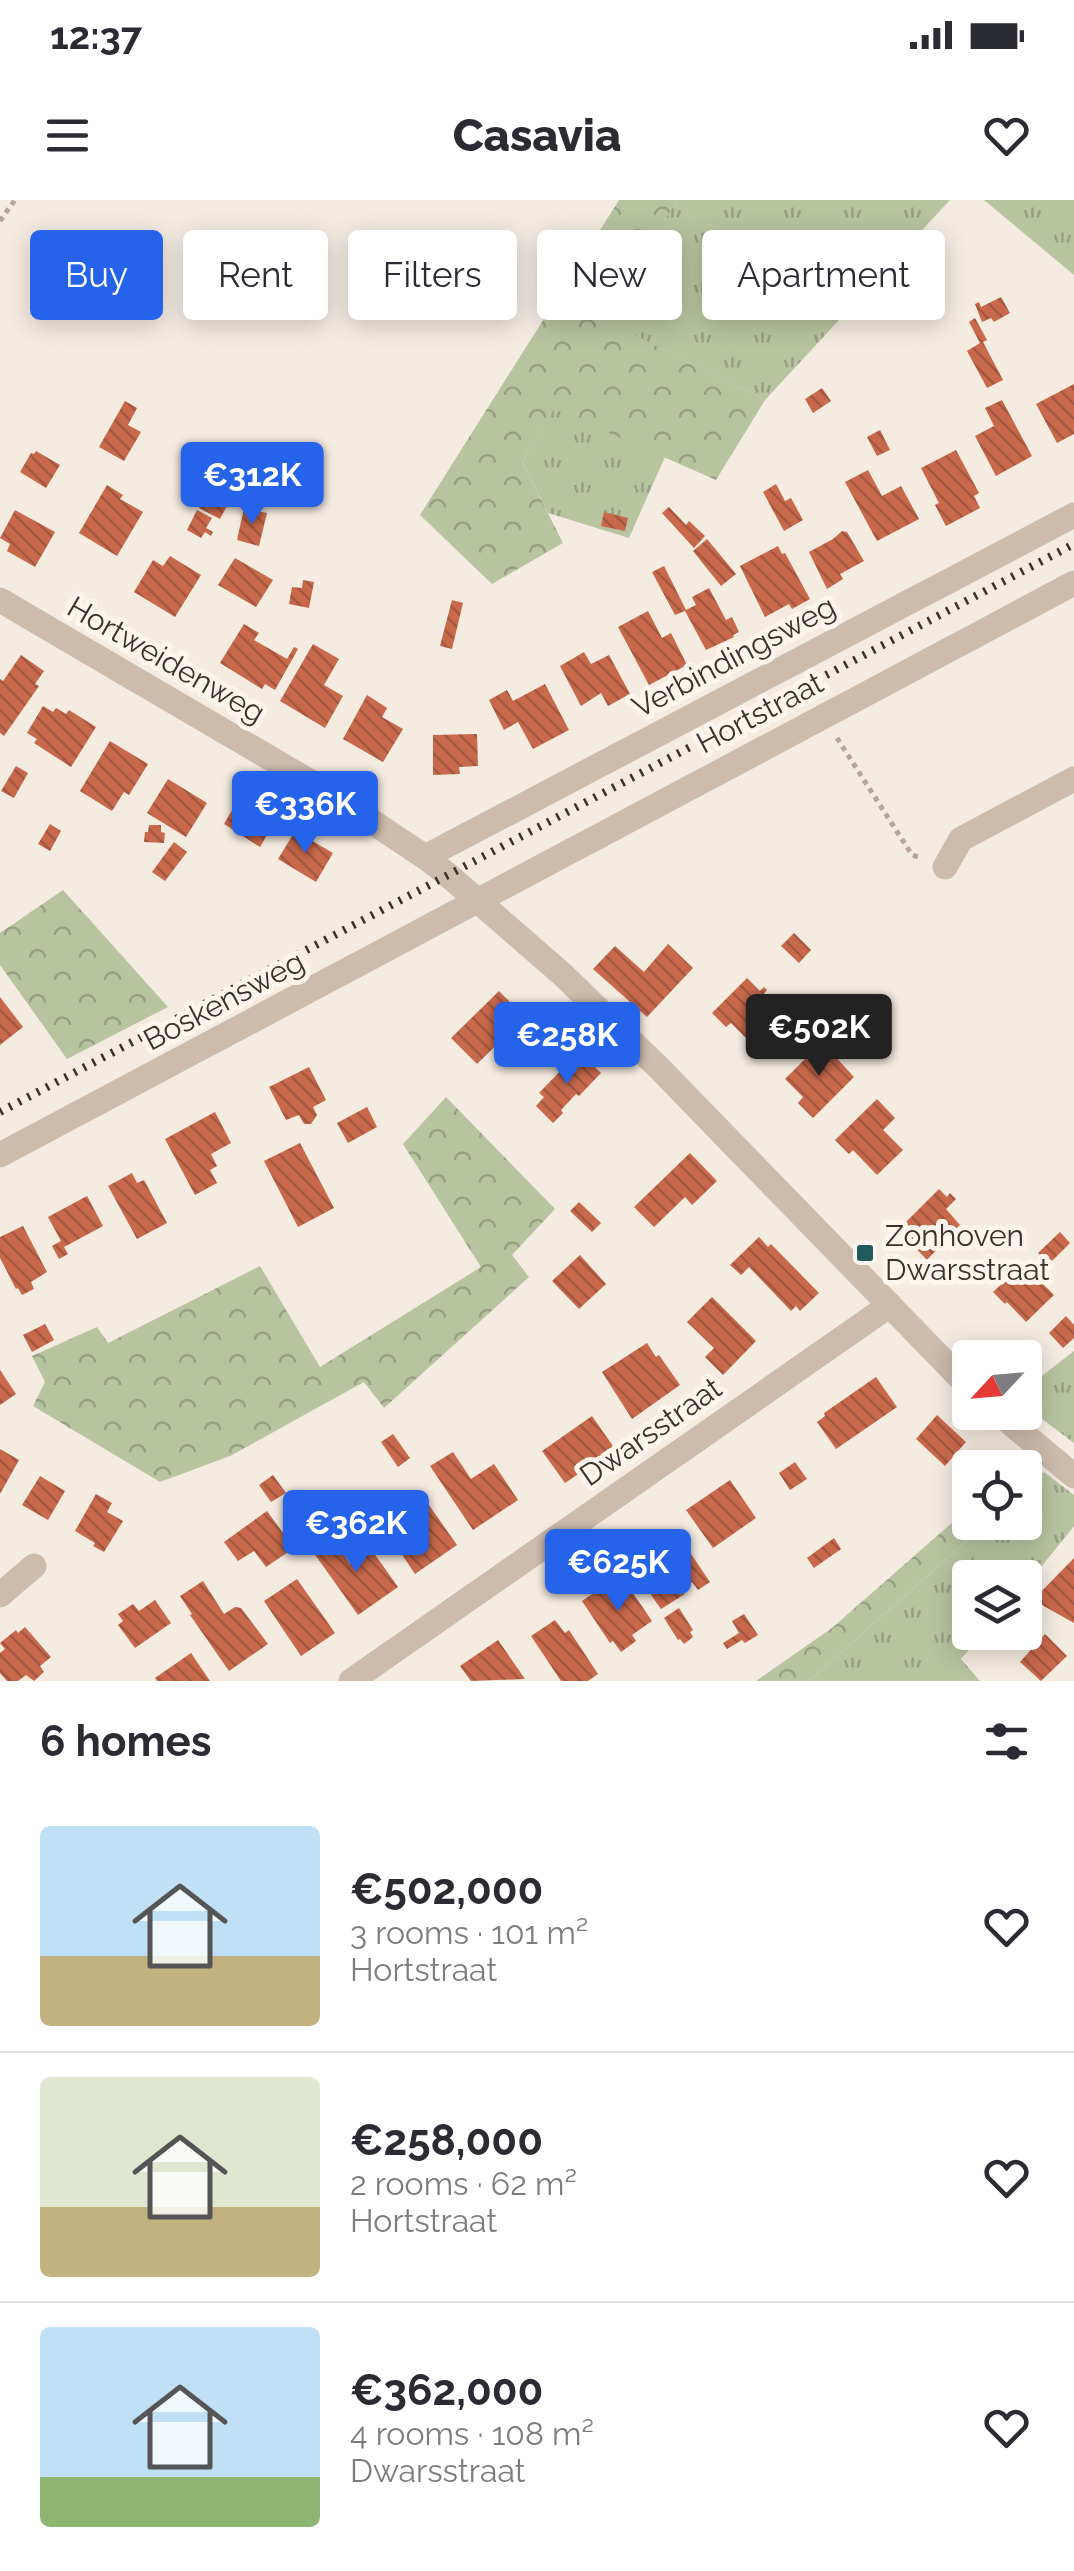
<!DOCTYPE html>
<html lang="en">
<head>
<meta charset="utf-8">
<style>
  :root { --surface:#fff; --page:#f2f2f3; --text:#2b2b33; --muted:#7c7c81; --line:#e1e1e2; --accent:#2563eb }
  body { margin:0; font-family:Raleway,sans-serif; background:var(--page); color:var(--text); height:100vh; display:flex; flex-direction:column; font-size:38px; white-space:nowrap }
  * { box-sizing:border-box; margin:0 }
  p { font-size:32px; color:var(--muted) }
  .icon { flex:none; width:55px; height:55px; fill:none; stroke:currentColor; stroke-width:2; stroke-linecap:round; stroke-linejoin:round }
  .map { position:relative; height:1481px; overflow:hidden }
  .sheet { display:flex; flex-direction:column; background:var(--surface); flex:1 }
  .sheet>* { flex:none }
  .guide { position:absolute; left:30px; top:30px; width:1015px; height:90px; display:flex; gap:20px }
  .needle { width:65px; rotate:244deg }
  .fabs { position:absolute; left:952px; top:1140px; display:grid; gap:20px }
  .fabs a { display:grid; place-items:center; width:90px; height:90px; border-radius:10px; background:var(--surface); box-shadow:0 5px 25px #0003; font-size:50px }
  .price { position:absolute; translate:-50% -85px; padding:0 22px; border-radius:10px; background:var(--accent); color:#fff; font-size:32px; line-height:65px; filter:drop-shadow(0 2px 5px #0008) }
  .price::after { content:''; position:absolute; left:50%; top:60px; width:30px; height:22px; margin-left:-15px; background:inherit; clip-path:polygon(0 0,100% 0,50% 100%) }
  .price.selected { background:#222; color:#fff }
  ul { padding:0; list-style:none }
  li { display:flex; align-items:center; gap:30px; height:250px; padding:0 40px }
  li+li { border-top:2px solid var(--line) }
  li span { display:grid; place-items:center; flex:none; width:280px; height:200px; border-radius:10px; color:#555 }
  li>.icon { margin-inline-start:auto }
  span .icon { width:120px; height:120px; fill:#fffc; stroke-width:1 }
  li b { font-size:42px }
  h2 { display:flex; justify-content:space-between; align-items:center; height:120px; padding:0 40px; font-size:42px }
  .pill { padding:0 35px; border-radius:10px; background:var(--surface); box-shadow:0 5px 25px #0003; font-size:35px; line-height:90px }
  .pill.selected { background:var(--accent); color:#fff }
  .status { display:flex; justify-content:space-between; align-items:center; height:70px; padding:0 50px; background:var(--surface); direction:ltr }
  .status svg { height:28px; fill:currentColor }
  header { display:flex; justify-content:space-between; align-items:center; height:130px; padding:0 40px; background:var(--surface); font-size:45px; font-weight:800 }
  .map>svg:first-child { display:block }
  .grass { fill:url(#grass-tufts) }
  .forest { fill:url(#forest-crowns) }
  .building { fill:url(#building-back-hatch) }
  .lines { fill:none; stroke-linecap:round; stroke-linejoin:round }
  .path { stroke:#b9a596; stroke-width:5; stroke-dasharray:5 5; stroke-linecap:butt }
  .street { stroke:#cdbbac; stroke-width:25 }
  .rail { stroke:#3b302b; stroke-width:8; stroke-dasharray:2.5 8; stroke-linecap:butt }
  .poi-dot { fill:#1f5a5e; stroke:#fbf5ee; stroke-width:4 }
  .labels { text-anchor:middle; stroke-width:10; stroke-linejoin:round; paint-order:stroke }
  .street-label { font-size:30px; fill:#3b302b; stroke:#fbf5ee }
  .poi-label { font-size:30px; fill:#3b302b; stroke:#fbf5ee; text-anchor:start }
</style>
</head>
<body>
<div class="status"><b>12:37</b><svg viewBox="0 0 49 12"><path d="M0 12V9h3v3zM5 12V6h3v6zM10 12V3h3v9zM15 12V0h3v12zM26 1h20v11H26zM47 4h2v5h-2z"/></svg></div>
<header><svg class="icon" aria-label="menu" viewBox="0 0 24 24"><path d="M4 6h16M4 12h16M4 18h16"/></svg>Casavia<svg class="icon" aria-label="heart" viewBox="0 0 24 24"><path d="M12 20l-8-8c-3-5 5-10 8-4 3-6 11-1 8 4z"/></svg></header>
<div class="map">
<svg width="1074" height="1481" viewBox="0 0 1074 1481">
  <defs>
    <pattern id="grass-tufts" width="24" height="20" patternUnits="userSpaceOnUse" patternTransform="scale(2.5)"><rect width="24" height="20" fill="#b8c4a0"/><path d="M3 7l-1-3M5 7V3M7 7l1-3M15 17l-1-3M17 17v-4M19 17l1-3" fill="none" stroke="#97a083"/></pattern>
    <pattern id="forest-crowns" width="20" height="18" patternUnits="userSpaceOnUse" patternTransform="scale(2.5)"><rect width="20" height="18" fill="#b8c4a0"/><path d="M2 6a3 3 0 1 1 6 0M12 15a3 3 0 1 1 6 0" fill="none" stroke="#97a083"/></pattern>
    <pattern id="building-back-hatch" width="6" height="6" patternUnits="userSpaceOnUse" patternTransform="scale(2.5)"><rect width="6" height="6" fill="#c8694b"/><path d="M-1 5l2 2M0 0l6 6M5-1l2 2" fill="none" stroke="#a4573f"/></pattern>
  </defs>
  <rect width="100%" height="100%" fill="#f4ebe1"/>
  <path class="grass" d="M678,0H950L765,200L597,117Z
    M984,0H1074V75Z
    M554,208L665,257L629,338L548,313L522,262Z
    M1074,1151V1243L1025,1206V1189Z
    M1044,1272L1074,1295V1326L1025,1387V1378H970V1432L984,1433L961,1459L980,1481H809L987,1323L1025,1322V1289Z"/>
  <path class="forest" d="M619,0H678L598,117L765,200L716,280L554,209L522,262L563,343L492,384L420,315Z
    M63,690L168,807L67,859L0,765V733Z
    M446,897L555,1009L512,1055L529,1077L384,1208L364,1182L230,1256L160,1282L33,1206L45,1182L32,1156L97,1127L108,1143L260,1066L320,1167L481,1067L403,944Z
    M970,1307V1322L987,1323L809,1481H756L832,1428Z"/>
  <path class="building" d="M1001,97L1010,113L994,122L991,118L982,122L975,104L979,102L981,107Z
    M975,118L987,140L983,142L1003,180L987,188L967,151L980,143L969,122Z
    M1074,184V234L1057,243L1036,204Z
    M822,188L831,201L813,213L805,199Z
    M1002,200L1032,256L996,276L975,236L994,226L985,208Z
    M125,201L137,208L128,225L141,232L124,261L99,247Z
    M880,230L890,250L877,256L867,237Z
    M196,244L241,254L238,266L203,259L200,265L189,259Z
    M956,250L979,293L974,296L980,308L946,326L935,305L939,303L921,268Z
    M36,251L60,265L46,288L20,272L31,253L34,254Z
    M868,270L882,296L901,286L919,319L877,341L845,282Z
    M776,284L785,301L791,298L803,320L784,331L763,292Z
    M107,285L123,295L120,299L143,312L117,356L79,333Z
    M210,288L230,300L220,319L199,308Z
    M669,307L686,325L689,321L705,336L694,348L662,313Z
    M244,308L267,313L259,346L237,340Z
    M15,310L55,332L35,367L7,351L10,344L0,338Z
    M197,310L212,318L206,328L213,332L211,336L205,332L201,338L187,330Z
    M604,312L628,318L625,331L601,326Z
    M842,331L847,332L864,361L840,374L843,379L827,389L809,352L833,339Z
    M707,339L736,374L721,386L693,351Z
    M778,346L782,354L785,353L810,399L792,409L789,404L765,417L740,366Z
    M170,356L201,375L175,417L134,392L153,360L163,366Z
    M235,358L273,380L256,407L218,385Z
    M664,366L686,410L696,405L692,397L709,388L726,420L732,417L739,432L733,435L734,437L706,450L685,411L675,415L652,372Z
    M303,380L314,382L309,408L289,404L292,387L302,388Z
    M452,400L463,403L452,449L440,446Z
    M648,411L662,438L671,433L687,465L649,485L618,427Z
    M244,424L259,433L254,440L287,459L294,447L298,449L275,490L265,484L262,489L220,463Z
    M313,444L339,459L324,485L343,496L325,528L280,501Z
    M584,452L591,464L609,455L630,494L608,506L601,493L581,506L560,466Z
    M21,455L44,471L35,484L39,486L4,536L0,533V479L3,481Z
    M545,484L569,530L533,549L518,522L504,530L489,500L507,490L513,501Z
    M367,495L387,508L382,517L403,529L383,562L343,539Z
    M43,506L53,512L56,508L66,514L69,510L96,527L71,567L34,543L37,539L27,533Z
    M477,534L478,566L459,567L460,574L433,575V535Z
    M110,541L148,564L129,595L124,592L112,611L80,591Z
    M16,566L28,573L14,598L1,591Z
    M168,579L207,603L186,637L147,613Z
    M242,593L255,601L253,604L277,618L260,647L224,624Z
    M50,624L61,631L50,651L38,644Z
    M149,625H161V632L165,633L164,643L144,642L145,632H148Z
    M297,628L310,636L309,639L333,653L316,682L278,659Z
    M174,642L187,652L165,681L152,672Z
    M794,733L811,750L799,763L781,746Z
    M668,744L693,768L647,817L593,769L615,746L644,772Z
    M747,778L760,791L764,787L767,790L763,795L780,812L751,843L731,823L726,827L712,813Z
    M499,791L525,817L477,864L451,838Z
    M0,797L23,827L0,845Z
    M822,842L854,877L813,918L798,903L803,897L785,879Z
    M583,855L601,873L579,896L576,894L561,910L563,913L553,923L536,906L544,897L539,893L568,863L572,866Z
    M309,867L326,900L313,907L317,915L311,924H304L299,915L286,920L269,887Z
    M877,899L895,918L883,930L903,950L877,975L853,950L849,954L835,940Z
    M367,907L377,927L348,943L337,923Z
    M215,912L231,943L211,954L217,966L210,970L217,983L195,995L165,939Z
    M300,943L334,1008L298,1027L264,961Z
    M690,953L717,981L692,1005L685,997L654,1027L634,1007Z
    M132,973L137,983L144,980L167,1023L137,1039L108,986Z
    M939,989L947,997L950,993L956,999L946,1009L960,1025L927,1060L898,1030Z
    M87,996L103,1026L64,1047L68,1054L59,1059L52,1046L61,1041L48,1017Z
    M579,1002L601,1023L592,1032L570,1011Z
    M23,1026L47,1072L31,1082L34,1089L22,1095L18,1088L16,1089L0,1058V1037Z
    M1060,1032L1070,1043L1049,1064L1038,1053Z
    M759,1037L768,1047L771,1044L819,1093L800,1111L796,1106L791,1111L749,1067L741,1075L730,1065Z
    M580,1055L606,1084L579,1109L552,1081Z
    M1023,1064L1054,1095L1026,1122L1007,1102L1005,1104L993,1092Z
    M712,1097L756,1141L723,1175L705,1157L714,1148L687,1122Z
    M1066,1116L1074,1125V1138L1063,1148L1049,1133Z
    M45,1124L54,1140L32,1152L23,1135Z
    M647,1143L656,1157L659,1155L680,1185L632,1219L602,1172Z
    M0,1170L16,1194L0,1205Z
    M876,1177L897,1207L836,1249L817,1222L825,1216L824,1213Z
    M937,1215L966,1242L945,1266L916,1239Z
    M592,1216L615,1249L565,1283L542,1251Z
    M393,1234L410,1258L398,1267L381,1242Z
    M0,1249L19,1260L0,1294Z
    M453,1252L471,1279L494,1264L518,1300L473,1330L430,1266Z
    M795,1262L807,1279L790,1290L779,1273Z
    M273,1275L286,1293L271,1302L259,1285Z
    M40,1276L65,1291L48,1320L22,1305Z
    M730,1280L756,1318L713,1348L686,1310Z
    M96,1294L112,1303L107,1312L123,1321L104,1352L93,1346L95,1343L75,1331Z
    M424,1298L457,1345L415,1374L383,1326Z
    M267,1311L294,1348L266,1367L254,1351L238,1361L224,1342Z
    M331,1335L350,1364L371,1349L398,1387L358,1415L311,1349Z
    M834,1338L841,1349L814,1368L807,1358Z
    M683,1342L710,1382L698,1390L692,1382L682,1390L685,1394L661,1409L651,1395L658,1389L638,1362L656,1349L663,1357Z
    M1074,1358V1423L1033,1400Z
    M297,1379L335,1433L301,1456L264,1401Z
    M624,1380L652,1421L632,1435L636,1441L621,1452L613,1441L610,1443L582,1401L601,1388L604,1393Z
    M203,1381L224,1414L235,1407L241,1408L268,1444L229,1471L190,1415L192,1414L180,1396Z
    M155,1400L171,1423L135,1448L118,1425L123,1421L118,1414L133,1404L139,1411Z
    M679,1408L693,1430L690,1432L693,1437L684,1444L680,1439L678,1440L664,1418Z
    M744,1414L758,1435L745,1443L742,1440L727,1449L723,1443L739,1433L732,1421Z
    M555,1420L565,1433L569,1430L598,1474L588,1481H561L531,1436Z
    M25,1427L51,1457L40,1466L44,1472L34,1481L26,1475L18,1481H7L0,1473V1453L5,1449L0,1443L16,1430L18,1433Z
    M1045,1434L1067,1456L1041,1481L1020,1462Z
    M498,1440L525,1479L471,1481L460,1466Z
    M191,1453L210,1481H157L155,1478Z"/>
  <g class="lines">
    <path class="path" d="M0,21L15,0
      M837,538L912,655L922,658"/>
    <path class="street" d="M0,400L326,591L425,657L448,675L562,774L660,869L970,1188
      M425,657L1074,315
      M945,667L961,639L1074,579
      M0,955C359,767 716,574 1074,383
      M997,1212L1074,1276
      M0,1395L34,1366
      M351,1481L890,1105"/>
    <path class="rail" d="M0,912L1074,344"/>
  </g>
  <rect class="poi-dot" x="855" y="1043" width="20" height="20" rx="5"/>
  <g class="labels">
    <g class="street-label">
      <text transform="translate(734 457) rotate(-28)" y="10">Verbindingsweg</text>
      <text transform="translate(166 460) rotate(30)" y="10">Hortweidenweg</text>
      <text transform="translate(760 513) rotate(-28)" y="10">Hortstraat</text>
      <text transform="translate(224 801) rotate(-28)" y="10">Boskensweg</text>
      <text transform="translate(651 1232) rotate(-35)" y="10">Dwarsstraat</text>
    </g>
    <g class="poi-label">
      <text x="885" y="1046">Zonhoven<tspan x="885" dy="34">Dwarsstraat</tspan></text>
    </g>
  </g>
</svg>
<div class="fabs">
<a><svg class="needle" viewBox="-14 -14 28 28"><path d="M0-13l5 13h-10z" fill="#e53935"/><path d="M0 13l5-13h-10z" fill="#7c7c81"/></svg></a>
<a><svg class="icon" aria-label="locate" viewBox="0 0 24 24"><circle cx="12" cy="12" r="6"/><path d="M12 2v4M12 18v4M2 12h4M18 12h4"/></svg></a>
<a><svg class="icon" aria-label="layers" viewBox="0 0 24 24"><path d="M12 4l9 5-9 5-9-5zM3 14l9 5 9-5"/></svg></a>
</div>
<b class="price" style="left:252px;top:327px">€312K</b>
<b class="price" style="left:305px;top:656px">€336K</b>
<b class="price selected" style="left:819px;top:879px">€502K</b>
<b class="price" style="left:567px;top:887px">€258K</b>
<b class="price" style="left:356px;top:1375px">€362K</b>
<b class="price" style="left:618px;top:1414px">€625K</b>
<div class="guide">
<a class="pill selected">Buy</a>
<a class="pill">Rent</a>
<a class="pill">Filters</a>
<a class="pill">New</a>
<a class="pill">Apartment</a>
</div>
</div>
<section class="sheet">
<h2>6 homes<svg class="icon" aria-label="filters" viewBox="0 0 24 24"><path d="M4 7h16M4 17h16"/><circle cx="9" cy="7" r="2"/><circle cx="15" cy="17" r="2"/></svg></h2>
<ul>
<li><span style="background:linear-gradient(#bfe0f5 65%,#c2b280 0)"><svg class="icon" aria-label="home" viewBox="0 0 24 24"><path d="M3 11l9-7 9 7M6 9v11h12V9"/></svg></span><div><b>€502,000</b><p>3 rooms · 101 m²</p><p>Hortstraat</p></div><svg class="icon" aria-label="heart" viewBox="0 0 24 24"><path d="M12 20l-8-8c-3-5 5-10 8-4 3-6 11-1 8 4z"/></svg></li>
<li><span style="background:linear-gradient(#dfe7d0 65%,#c2b280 0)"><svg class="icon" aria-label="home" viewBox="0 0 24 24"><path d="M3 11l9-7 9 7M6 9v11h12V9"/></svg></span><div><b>€258,000</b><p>2 rooms · 62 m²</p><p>Hortstraat</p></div><svg class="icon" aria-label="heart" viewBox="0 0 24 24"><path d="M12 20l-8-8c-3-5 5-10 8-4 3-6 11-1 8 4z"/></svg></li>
<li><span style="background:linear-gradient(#bfe0f5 75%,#8fb573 0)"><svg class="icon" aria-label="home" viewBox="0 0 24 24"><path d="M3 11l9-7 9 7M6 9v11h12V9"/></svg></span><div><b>€362,000</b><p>4 rooms · 108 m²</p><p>Dwarsstraat</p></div><svg class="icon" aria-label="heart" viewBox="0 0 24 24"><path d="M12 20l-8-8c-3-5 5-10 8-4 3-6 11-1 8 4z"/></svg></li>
</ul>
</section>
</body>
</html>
